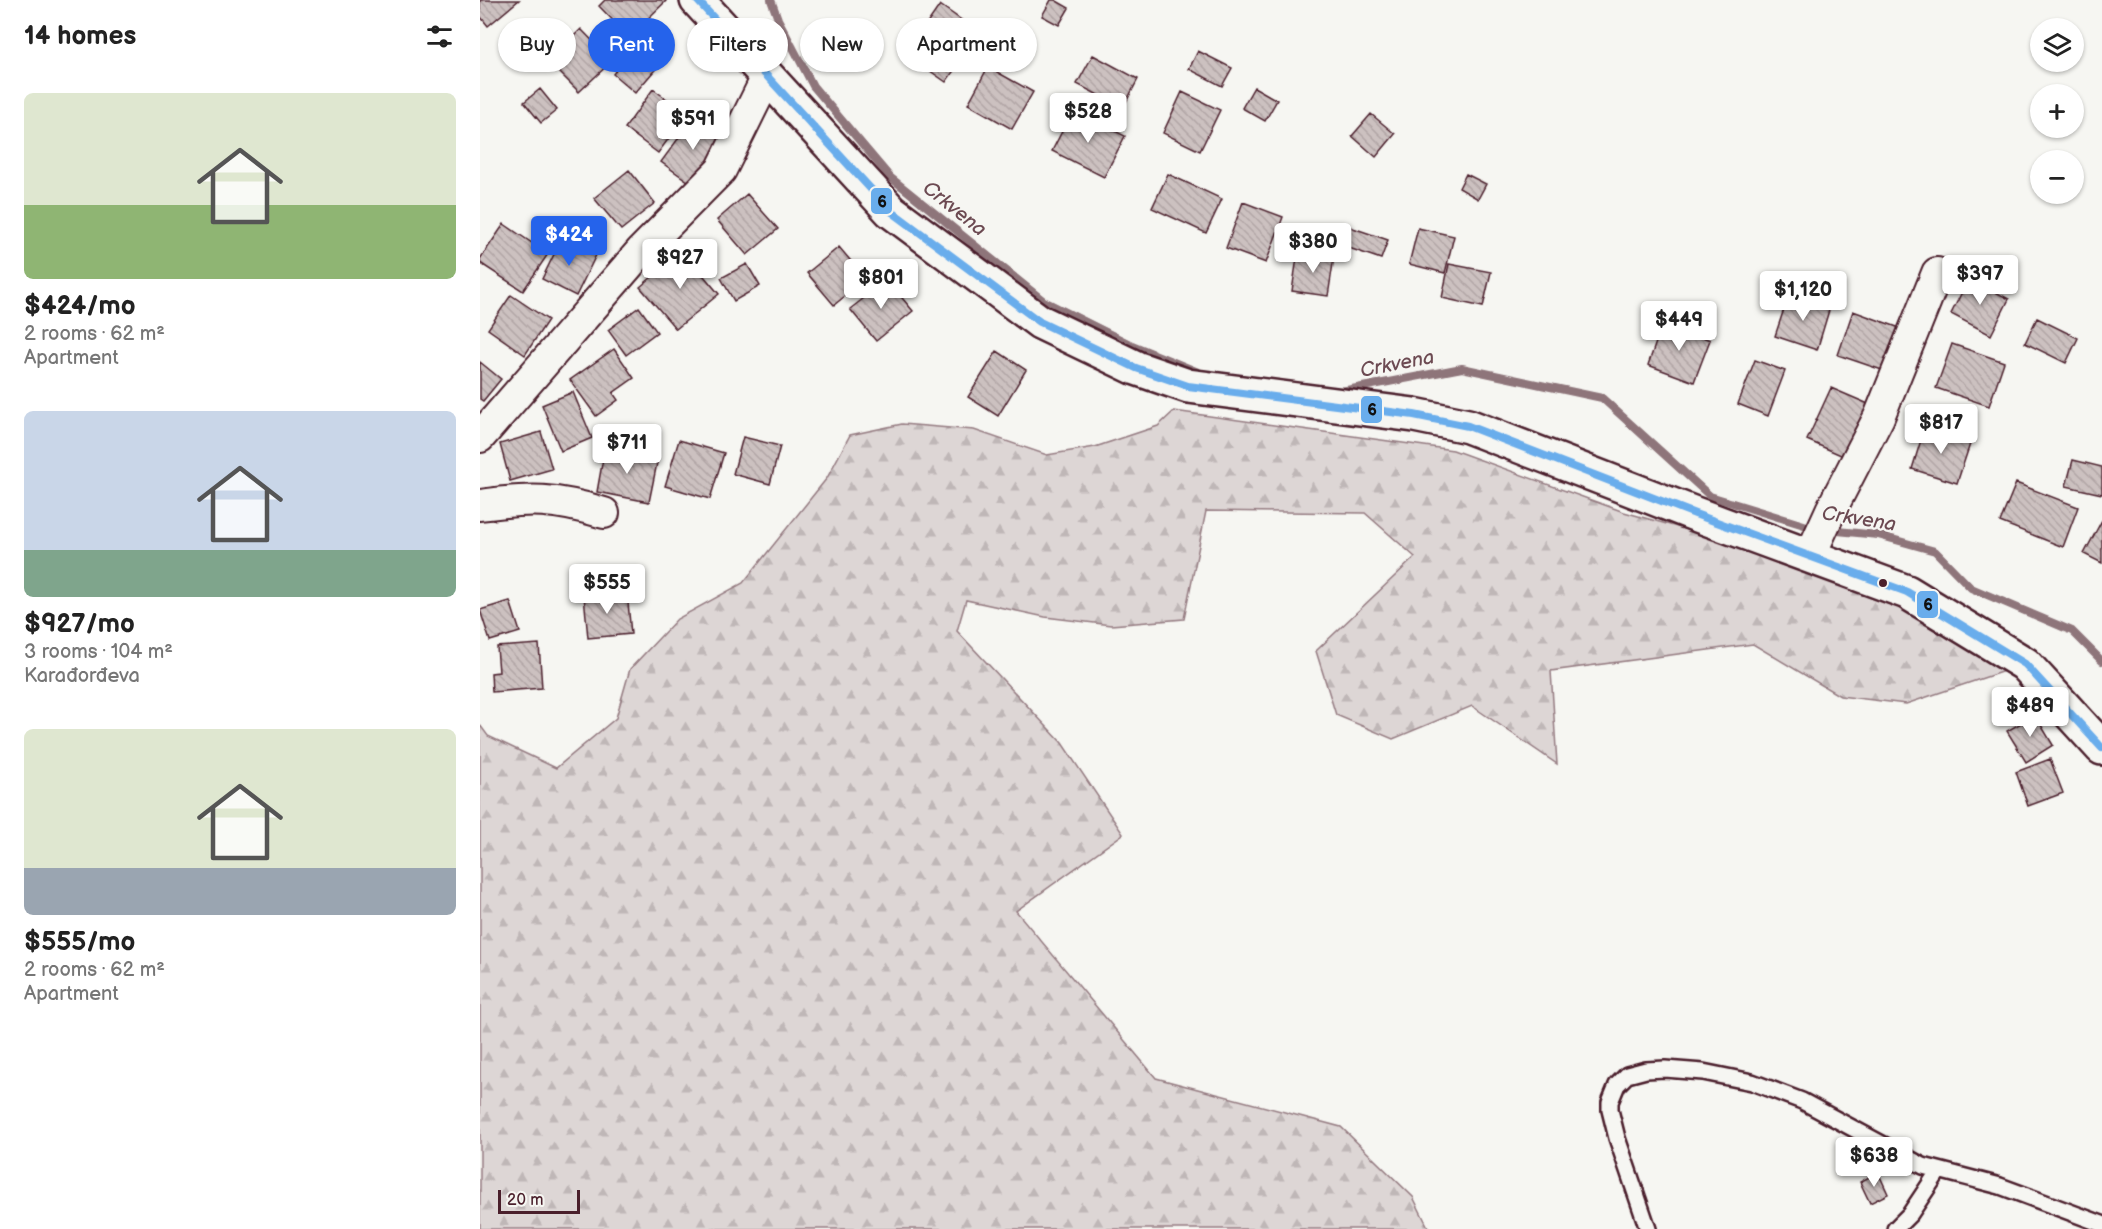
<!DOCTYPE html>
<html lang="en">
<head>
<meta charset="utf-8">
<style>
  :root { --surface:#fff; --page:#f6f6f6; --text:#222; --muted:#767676; --accent:#2563eb }
  body { margin:0; font-family:"Balsamiq Sans",sans-serif; background:var(--page); color:var(--text); height:100vh; display:flex; flex-direction:column; font-size:22px; white-space:nowrap }
  * { box-sizing:border-box; margin:0 }
  p { font-size:20px; color:var(--muted) }
  .icon { flex:none; width:33px; height:33px; fill:none; stroke:currentColor; stroke-width:2; stroke-linecap:round; stroke-linejoin:round }
  .map { position:relative; flex:1; overflow:hidden }
  .sheet { display:flex; flex-direction:column; background:var(--surface); width:480px }
  .sheet>* { flex:none }
  .guide { position:absolute; left:18px; top:18px; width:570px; height:54px; display:flex; gap:12px }
  .fabs { position:absolute; left:1550px; top:18px; display:grid; gap:12px }
  .fabs a { display:grid; place-items:center; width:54px; height:54px; border-radius:50%; background:var(--surface); box-shadow:0 2px 4px #0004; font-size:30px }
  .scale { position:absolute; left:18px; bottom:15px; width:82px; box-sizing:border-box; padding-left:6px; border:3px solid #4a1f2b; border-top:0; font-size:16px; line-height:21px; white-space:nowrap; color:#4a1f2b; -webkit-text-stroke:4px #f6f6f2; paint-order:stroke }
  .price { position:absolute; translate:-50% -51px; padding:0 14px; border-radius:6px; background:#fff; color:#222; font-size:20px; line-height:39px; filter:drop-shadow(0 2px 3px #0008) }
  .price::after { content:''; position:absolute; left:50%; top:36px; width:18px; height:14px; margin-left:-9px; background:inherit; clip-path:polygon(0 0,100% 0,50% 100%) }
  .price.current { background:var(--accent); color:#fff }
  ul { padding:0; list-style:none }
  li { display:grid; align-content:center; gap:12px; height:318px; padding:0 24px }
  li span { display:grid; place-items:center; height:186px; border-radius:9px; color:#555 }
  li>.icon { margin-inline-start:auto }
  span .icon { width:108px; height:108px; fill:#fffc; stroke-width:1 }
  li b { font-size:26px }
  h2 { display:flex; justify-content:space-between; align-items:center; height:72px; padding:0 24px; font-size:26px }
  .chip { padding:0 21px; border-radius:27px; background:var(--surface); box-shadow:0 2px 4px #0004; font-size:21px; line-height:54px }
  .chip.current { background:var(--accent); color:#fff }
  main { display:flex; flex:1; min-height:0 }
  .map>svg:first-child { display:block }
  .forest { fill:url(#forest-firs); stroke:#947a80; stroke-width:1.5 }
  .lines { fill:none; stroke-linecap:round; stroke-linejoin:round }
  .stream { stroke:#8e747a; stroke-width:8 }
  .building { fill:url(#building-back-hatch); stroke:#4a1f2b; stroke-width:1.5 }
  .service-casing { stroke:#4a1f2b; stroke-width:20 }
  .minor-casing { stroke:#4a1f2b; stroke-width:34 }
  .primary-casing { stroke:#4a1f2b; stroke-width:38 }
  .service { stroke:#f6f6f2; stroke-width:15 }
  .minor { stroke:#f6f6f2; stroke-width:30 }
  .primary { stroke:#f6f6f2; stroke-width:33 }
  .bus-1-casing { stroke:#f6f6f2; stroke-width:12 }
  .bus-1 { stroke:#69adec; stroke-width:8 }
  .bus-dot { fill:#4a1f2b; stroke:#f6f6f2; stroke-width:2 }
  .labels { text-anchor:middle; stroke-width:4.5; stroke-linejoin:round; paint-order:stroke }
  .water-label { font-size:20px; font-style:italic; fill:#6c4a52; stroke:#f6f6f2 }
  .line-badge { stroke:#f6f6f2; stroke-width:2 }
  .pale-badge-label { font-size:16px; text-anchor:middle; font-weight:bold; fill:#111 }
</style>
</head>
<body>
<main>
<section class="sheet">
<h2>14 homes<svg class="icon" aria-label="filters" viewBox="0 0 24 24"><path d="M4 7h16M4 17h16"/><circle cx="9" cy="7" r="2"/><circle cx="15" cy="17" r="2"/></svg></h2>
<ul>
<li><span style="background:linear-gradient(#dfe7d0 60%,#8fb573 0)"><svg class="icon" aria-label="home" viewBox="0 0 24 24"><path d="M3 11l9-7 9 7M6 9v11h12V9"/></svg></span><div><b>$424/mo</b><p>2 rooms · 62 m²</p><p>Apartment</p></div></li>
<li><span style="background:linear-gradient(#c9d6e8 75%,#7fa58c 0)"><svg class="icon" aria-label="home" viewBox="0 0 24 24"><path d="M3 11l9-7 9 7M6 9v11h12V9"/></svg></span><div><b>$927/mo</b><p>3 rooms · 104 m²</p><p>Karađorđeva</p></div></li>
<li><span style="background:linear-gradient(#dfe7d0 75%,#9aa5b1 0)"><svg class="icon" aria-label="home" viewBox="0 0 24 24"><path d="M3 11l9-7 9 7M6 9v11h12V9"/></svg></span><div><b>$555/mo</b><p>2 rooms · 62 m²</p><p>Apartment</p></div></li>
</ul>
</section>
<div class="map">
<svg width="1622" height="1229" viewBox="0 0 1622 1229">
  <defs>
    <pattern id="forest-firs" width="22" height="20" patternUnits="userSpaceOnUse" patternTransform="scale(1.5)"><rect width="22" height="20" fill="#ddd6d5"/><path d="M5 1l3.5 6h-7zM16 11l3.5 6h-7z" fill="#bfb7b7"/></pattern>
    <pattern id="building-back-hatch" width="6" height="6" patternUnits="userSpaceOnUse" patternTransform="scale(1.5)"><rect width="6" height="6" fill="#ccc1c0"/><path d="M-1 5l2 2M0 0l6 6M5-1l2 2" fill="none" stroke="#b1a5a5"/></pattern>
  </defs>
  <rect width="100%" height="100%" fill="#f6f6f2"/>
  <filter id="ink" filterUnits="userSpaceOnUse"><feTurbulence type="fractalNoise" baseFrequency=".0167" numOctaves="2"/><feDisplacementMap in="SourceGraphic" scale="12" xChannelSelector="R" yChannelSelector="G"/><feConvolveMatrix kernelMatrix="1 2 1 2 8 2 1 2 1" color-interpolation-filters="sRGB"/></filter>
  <g filter="url(#ink)">
    <path class="forest" d="M694,411L973,450L1144,512L1427,592L1545,664L1426,704L1360,696L1273,644L1071,671L1077,764L992,706L913,739L856,715L836,651L935,557L885,513L726,511L704,619L631,625L565,617L486,600L477,631L582,743L643,834L536,911L676,1078L861,1127L933,1197L949,1229H0V725L8,736L76,768L136,718L150,669L197,619L263,583L347,478L370,435L422,424L494,430L567,455L615,447L678,426Z"/>
    <g class="lines">
      <path class="stream" d="M291,0L298,19L333,86L410,177L564,301L652,345L723,374
        M856,392L982,368L1122,398L1230,496L1337,529L1398,535L1455,551L1491,588L1592,631L1622,661"/>
    </g>
    <path class="building" d="M0,0H39L8,26L0,16Z
      M125,0H185L186,1L149,37L119,6Z
      M571,0H575L589,8L579,25L562,16Z
      M460,5L500,33L466,82L426,54Z
      M175,25L184,34L171,47L162,38Z
      M101,29L132,61L99,92L68,61Z
      M156,46L179,65L155,93L133,74Z
      M718,51L752,68L742,86L709,69Z
      M613,55L658,79L643,108L597,84Z
      M508,67L553,92L532,129L488,104Z
      M774,87L797,100L785,121L762,108Z
      M60,89L77,110L61,123L44,102Z
      M173,89L207,114L178,153L145,128Z
      M702,92L740,110L720,151L683,133Z
      M593,110L645,136L624,177L572,151Z
      M891,114L915,134L896,157L872,136Z
      M214,117L245,140L212,184L181,162Z
      M149,170L175,203L141,230L114,198Z
      M688,174L742,199L726,233L672,208Z
      M986,174L1006,184L998,199L979,188Z
      M267,194L298,229L267,255L237,220Z
      M763,202L803,217L786,263L746,248Z
      M24,224L68,254L43,291L0,263V259Z
      M870,227L908,240L901,259L863,246Z
      M938,228L974,236L965,273L929,264Z
      M82,238L116,255L96,296L62,279Z
      M359,247L386,279L354,305L327,273Z
      M203,251L239,294L196,329L160,287Z
      M818,251L854,257L848,296L812,291Z
      M267,264L280,286L254,301L241,278Z
      M969,264L1011,272L1003,307L962,298Z
      M1489,278L1529,299L1511,335L1471,314Z
      M407,280L433,311L396,341L370,309Z
      M1309,294L1350,307L1337,350L1295,336Z
      M31,295L68,320L45,355L8,329Z
      M159,307L177,332L146,355L128,330Z
      M1373,311L1420,328L1405,371L1358,355Z
      M1557,318L1598,338L1586,363L1545,343Z
      M1183,322L1230,340L1214,382L1168,365Z
      M1472,344L1524,362L1509,406L1456,388Z
      M134,349L154,378L133,393L138,400L116,416L90,380Z
      M517,351L546,370L518,416L488,397Z
      M1275,360L1305,371L1288,416L1258,404Z
      M0,362L21,379L3,401L0,399Z
      M1351,388L1393,406L1370,459L1327,440Z
      M93,392L112,438L81,451L62,405Z
      M1445,427L1491,441L1477,483L1432,469Z
      M61,432L72,469L30,481L20,444Z
      M263,437L300,446L290,484L253,474Z
      M199,440L244,453L230,499L185,486Z
      M125,447L178,458L169,502L117,492Z
      M1593,460L1622,467V494L1586,486Z
      M1536,483L1598,507L1583,547L1520,522Z
      M1622,520V563L1604,554Z
      M147,592L151,634L108,638L104,596Z
      M30,601L40,632L10,641L0,610Z
      M59,644L62,688L12,692L11,673L19,672L17,647Z
      M1555,715L1573,745L1546,762L1527,731Z
      M1570,759L1583,793L1548,806L1536,772Z
      M1398,1172L1408,1194L1390,1203L1380,1182Z"/>
    <g class="lines">
      <defs>
        <path id="service" d="M1168,1229L1137,1138L1130,1110V1102L1137,1085L1147,1075L1166,1070L1185,1069L1223,1072L1272,1082L1322,1101L1443,1166L1520,1186L1622,1224
          M1415,1229L1430,1214L1458,1172"/>
        <path id="minor" d="M0,437L161,251L241,170L287,77
          M0,505C51,498 74,498 124,513
          M1330,556L1351,510L1399,417L1457,273"/>
        <path id="primary" d="M217,0L411,211L560,322L656,368L708,386L934,415L988,426L1215,514L1427,592L1545,664L1622,748"/>
      </defs>
      <use href="#service" class="service-casing"/>
      <use href="#minor" class="minor-casing"/>
      <use href="#primary" class="primary-casing"/>
      <use href="#service" class="service"/>
      <use href="#minor" class="minor"/>
      <use href="#primary" class="primary"/>
      <defs>
        <path id="bus-1" d="M217,0L411,211L560,322L656,368L708,386L934,415L988,426L1215,514L1427,592L1545,664L1622,748"/>
      </defs>
      <use href="#bus-1" class="bus-1-casing"/>
      <use href="#bus-1" class="bus-1"/>
    </g>
  </g>
  <circle class="bus-dot" cx="1403" cy="583" r="5"/>
  <g class="labels">
    <g class="water-label">
      <text transform="translate(475 208) rotate(39)" y="7">Crkvena</text>
      <text transform="translate(917 363) rotate(-11)" y="7">Crkvena</text>
      <text transform="translate(1379 518) rotate(9)" y="7">Crkvena</text>
    </g>
  </g>
  <g class="line-badge">
    <rect x="390" y="187" width="23" height="28" rx="6" fill="#69adec"/>
    <rect x="880" y="395" width="23" height="29" rx="6" fill="#69adec"/>
    <rect x="1436" y="590" width="23" height="29" rx="6" fill="#69adec"/>
  </g>
  <g class="pale-badge-label">
    <text x="402" y="207">6</text>
    <text x="892" y="415">6</text>
    <text x="1448" y="610">6</text>
  </g>
</svg>
<div class="fabs">
<a><svg class="icon" aria-label="layers" viewBox="0 0 24 24"><path d="M12 4l9 5-9 5-9-5zM3 14l9 5 9-5"/></svg></a>
<a>+</a>
<a>−</a>
</div>
<div class="scale">20 m</div>
<b class="price" style="left:608px;top:144px">$528</b>
<b class="price" style="left:213px;top:151px">$591</b>
<b class="price current" style="left:89px;top:267px">$424</b>
<b class="price" style="left:833px;top:274px">$380</b>
<b class="price" style="left:200px;top:290px">$927</b>
<b class="price" style="left:1500px;top:306px">$397</b>
<b class="price" style="left:401px;top:310px">$801</b>
<b class="price" style="left:1323px;top:322px">$1,120</b>
<b class="price" style="left:1199px;top:352px">$449</b>
<b class="price" style="left:1461px;top:455px">$817</b>
<b class="price" style="left:147px;top:475px">$711</b>
<b class="price" style="left:127px;top:615px">$555</b>
<b class="price" style="left:1550px;top:738px">$489</b>
<b class="price" style="left:1394px;top:1188px">$638</b>
<div class="guide">
<a class="chip">Buy</a>
<a class="chip current">Rent</a>
<a class="chip">Filters</a>
<a class="chip">New</a>
<a class="chip">Apartment</a>
</div>
</div>
</main>
</body>
</html>
